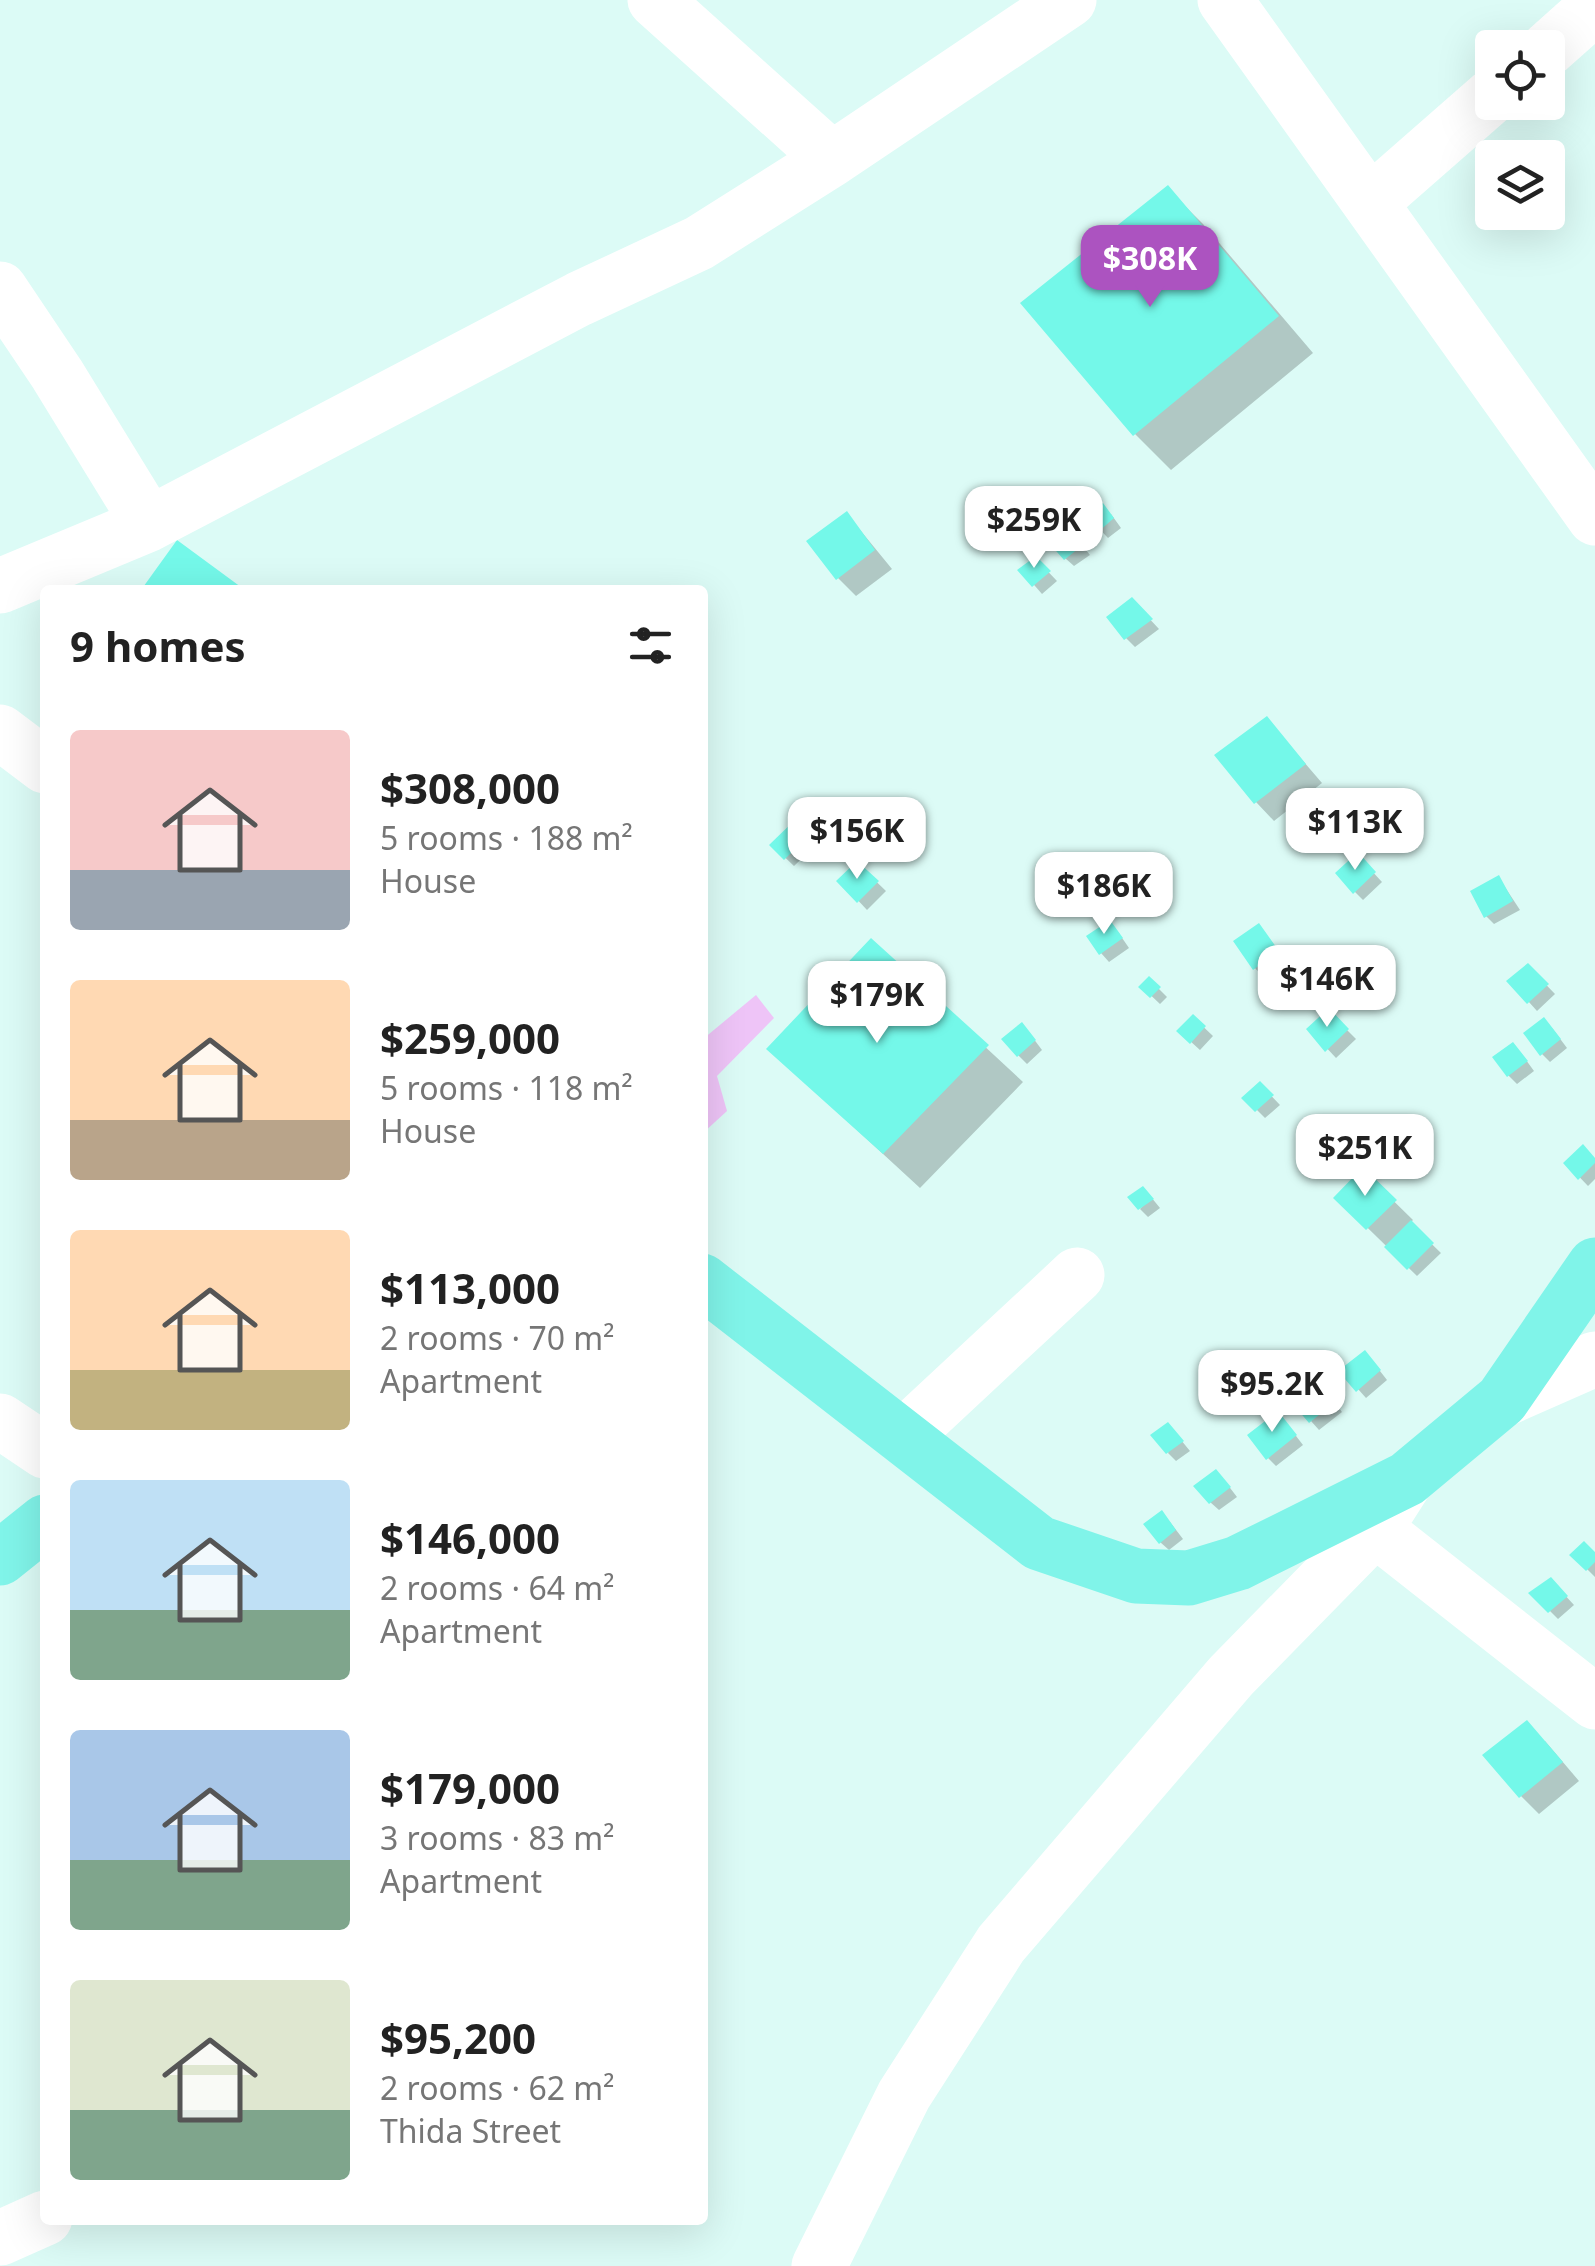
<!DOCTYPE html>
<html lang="en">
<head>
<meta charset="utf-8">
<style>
  :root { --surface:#fff; --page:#f6f6f6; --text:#222; --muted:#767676; --accent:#ac53c0 }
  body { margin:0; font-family:"Noto Sans",sans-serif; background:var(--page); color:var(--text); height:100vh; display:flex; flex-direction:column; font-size:38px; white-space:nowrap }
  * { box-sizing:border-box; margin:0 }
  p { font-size:32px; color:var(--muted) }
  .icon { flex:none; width:55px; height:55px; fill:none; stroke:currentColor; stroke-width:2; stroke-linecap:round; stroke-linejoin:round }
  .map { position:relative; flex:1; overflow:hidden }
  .panel { position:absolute; left:40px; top:585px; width:668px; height:1640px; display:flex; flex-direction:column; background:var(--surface); border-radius:10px; box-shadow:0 10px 40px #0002 }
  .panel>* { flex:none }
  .controls { position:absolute; left:1475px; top:30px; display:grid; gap:20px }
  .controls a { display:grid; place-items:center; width:90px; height:90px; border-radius:10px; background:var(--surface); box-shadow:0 10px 40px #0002; font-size:50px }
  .price { position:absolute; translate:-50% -85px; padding:0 22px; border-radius:20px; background:#fff; color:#222; font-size:32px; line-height:65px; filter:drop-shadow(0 2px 5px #0008) }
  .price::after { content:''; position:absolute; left:50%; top:60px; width:30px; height:22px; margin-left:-15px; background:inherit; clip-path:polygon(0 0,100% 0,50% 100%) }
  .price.current { background:var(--accent); color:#fff }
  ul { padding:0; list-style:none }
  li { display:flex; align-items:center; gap:30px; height:250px; padding:0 30px }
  li span { display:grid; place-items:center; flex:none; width:280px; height:200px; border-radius:10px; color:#555 }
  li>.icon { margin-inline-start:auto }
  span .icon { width:120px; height:120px; fill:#fffc; stroke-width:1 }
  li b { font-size:42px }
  h2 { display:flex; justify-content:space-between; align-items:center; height:120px; padding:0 30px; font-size:42px }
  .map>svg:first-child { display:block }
  .green { fill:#eec4f7 }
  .shadow { fill:#0003 }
  .building { fill:#74f8e9 }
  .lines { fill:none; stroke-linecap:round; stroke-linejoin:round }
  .minor { stroke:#fff; stroke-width:55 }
  .major { stroke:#80f4e9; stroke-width:55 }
</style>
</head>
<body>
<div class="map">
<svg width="1595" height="2266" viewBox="0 0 1595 2266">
  <rect width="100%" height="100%" fill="#dcfbf6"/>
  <path class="green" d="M756,995L774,1018L717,1076L727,1111L703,1133V1039Z"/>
  <path class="shadow" d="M1168,189L1203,224L1313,353L1171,470L1135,434Z
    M847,514L892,569L856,596L838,578Z
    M1111,514L1121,528L1108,538L1088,517Z
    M1078,540L1090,555L1074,566L1065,558Z
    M1036,559L1057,581L1042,594L1021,570Z
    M1132,600L1159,629L1135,647L1126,638Z
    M1267,719L1322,783L1274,821L1256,802Z
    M799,820L820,841L794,866L772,845Z
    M1358,856L1382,882L1363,900L1355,892Z
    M858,864L886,891L867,910L840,881Z
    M1499,878L1520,910L1494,924L1486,916Z
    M1259,926L1286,960L1263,977L1255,968Z
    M1118,932L1129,948L1109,962L1101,953Z
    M871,941L1023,1082L920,1188L769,1049Z
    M1528,966L1555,994L1537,1011L1510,981Z
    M1149,979L1167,997L1160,1004L1142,987Z
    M1329,1012L1356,1039L1336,1058L1309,1029Z
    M1193,1017L1213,1036L1200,1050L1179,1031Z
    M1552,1028L1567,1048L1550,1062L1542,1054Z
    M1030,1034L1042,1050L1027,1064L1018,1055Z
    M1521,1053L1534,1071L1517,1084L1508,1075Z
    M1260,1084L1280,1105L1265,1118L1245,1098Z
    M1595,1160V1179L1588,1186L1566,1163Z
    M1363,1171L1413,1220L1410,1223L1441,1253L1417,1276L1337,1198Z
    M1151,1197L1160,1208L1148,1217L1140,1209Z
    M1373,1362L1387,1380L1366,1398L1342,1371Z
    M1329,1395L1342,1412L1319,1430L1311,1421Z
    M1286,1423L1303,1445L1276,1466L1268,1458Z
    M1176,1434L1190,1451L1176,1461L1168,1453Z
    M1224,1480L1237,1497L1219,1510L1210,1502Z
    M1170,1522L1183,1539L1169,1550L1160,1542Z
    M1595,1555V1577L1581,1563Z
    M1551,1580L1574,1605L1558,1619L1532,1593Z
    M1545,1741L1579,1781L1539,1814L1521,1796Z"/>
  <path class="building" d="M1168,185L1279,316L1133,436L1020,303Z
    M1103,503L1114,518L1098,532L1084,517Z
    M847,511L875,550L836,580L806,541Z
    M1070,529L1083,545L1064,560L1050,544Z
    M177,540L245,590H141Z
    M1036,556L1051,571L1032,587L1017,570Z
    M1132,597L1153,619L1124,640L1106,617Z
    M1267,716L1306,764L1254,804L1214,755Z
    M799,816L813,831L784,860L769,845Z
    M1358,852L1376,872L1353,894L1335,873Z
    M857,861L879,881L857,903L836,881Z
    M1499,875L1513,901L1484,918L1470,891Z
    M1110,920L1123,938L1099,955L1086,936Z
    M1259,923L1279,951L1253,970L1233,941Z
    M871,938L989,1045L883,1154L766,1049Z
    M1528,963L1549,984L1527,1004L1506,981Z
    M1149,976L1161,987L1150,998L1138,987Z
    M1329,1008L1349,1029L1325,1052L1306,1029Z
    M1193,1014L1206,1026L1190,1044L1176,1031Z
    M1544,1017L1561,1039L1540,1056L1523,1033Z
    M1022,1022L1036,1040L1017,1057L1001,1039Z
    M1513,1042L1528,1061L1507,1077L1492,1057Z
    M1260,1081L1274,1095L1255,1112L1241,1098Z
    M1583,1144L1595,1158V1163L1578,1180L1563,1163Z
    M1363,1167L1397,1200L1366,1230L1333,1198Z
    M1143,1186L1154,1199L1138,1210L1127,1197Z
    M1411,1220L1434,1243L1407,1270L1384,1247Z
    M1365,1350L1381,1370L1356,1392L1338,1371Z
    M1320,1383L1335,1402L1309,1423L1292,1403Z
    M1278,1411L1297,1435L1266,1460L1247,1435Z
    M1168,1422L1184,1441L1166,1454L1150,1435Z
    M1216,1469L1231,1487L1209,1504L1193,1486Z
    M1162,1510L1176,1530L1159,1544L1143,1524Z
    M1584,1541L1595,1552V1562L1586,1571L1569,1555Z
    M1551,1577L1568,1596L1548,1613L1528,1593Z
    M1527,1720L1563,1762L1519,1798L1482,1755Z"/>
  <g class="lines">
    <path class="minor" d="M655,0L832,159
      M1225,0L1595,518
      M1548,49L1595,7
      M1371,202L1492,96
      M0,289L57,374L149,524
      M0,586L149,524L579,299L699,243L832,159L1069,0
      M0,732L45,766
      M1502,1400L1595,1359
      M0,1421L45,1451
      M903,1437L1077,1275
      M1375,1529L1595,1702
      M0,2238L45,2218
      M819,2266L904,2095L1001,1944L1231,1676L1375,1529L1407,1479"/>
    <path class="major" d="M702,1281L1039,1543L1136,1576L1189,1578L1238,1563L1407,1479L1502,1400L1595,1265
      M0,1558L45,1522"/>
  </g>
</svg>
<div class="controls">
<a><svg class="icon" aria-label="locate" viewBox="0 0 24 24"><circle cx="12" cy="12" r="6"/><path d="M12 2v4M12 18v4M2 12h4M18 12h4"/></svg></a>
<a><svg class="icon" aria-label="layers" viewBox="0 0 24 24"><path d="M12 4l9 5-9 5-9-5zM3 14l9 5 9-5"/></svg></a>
</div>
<b class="price current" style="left:1150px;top:310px">$308K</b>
<b class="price" style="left:1034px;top:571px">$259K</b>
<b class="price" style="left:1355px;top:873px">$113K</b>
<b class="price" style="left:857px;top:882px">$156K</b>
<b class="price" style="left:1104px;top:937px">$186K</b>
<b class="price" style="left:1327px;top:1030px">$146K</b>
<b class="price" style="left:877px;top:1046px">$179K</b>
<b class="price" style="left:1365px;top:1199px">$251K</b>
<b class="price" style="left:1272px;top:1435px">$95.2K</b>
<section class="panel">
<h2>9 homes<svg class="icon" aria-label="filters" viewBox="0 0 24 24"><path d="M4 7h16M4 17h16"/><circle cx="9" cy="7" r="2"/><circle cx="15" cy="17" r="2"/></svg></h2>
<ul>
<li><span style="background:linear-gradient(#f6c9c9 70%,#9aa5b1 0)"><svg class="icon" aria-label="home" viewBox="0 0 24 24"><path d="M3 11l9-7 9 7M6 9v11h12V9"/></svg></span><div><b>$308,000</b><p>5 rooms · 188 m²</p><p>House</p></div></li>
<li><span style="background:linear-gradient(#ffd9b3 70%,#b9a48a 0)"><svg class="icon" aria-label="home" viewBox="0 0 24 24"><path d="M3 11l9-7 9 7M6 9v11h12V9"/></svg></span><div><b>$259,000</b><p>5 rooms · 118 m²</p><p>House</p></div></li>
<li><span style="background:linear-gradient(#ffd9b3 70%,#c2b280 0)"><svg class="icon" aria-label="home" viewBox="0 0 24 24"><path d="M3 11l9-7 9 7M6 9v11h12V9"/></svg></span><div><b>$113,000</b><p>2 rooms · 70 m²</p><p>Apartment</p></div></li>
<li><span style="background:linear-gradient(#bfe0f5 65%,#7fa58c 0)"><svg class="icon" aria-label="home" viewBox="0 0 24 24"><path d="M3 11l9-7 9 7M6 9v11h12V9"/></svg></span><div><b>$146,000</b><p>2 rooms · 64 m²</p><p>Apartment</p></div></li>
<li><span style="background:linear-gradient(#a9c7e8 65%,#7fa58c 0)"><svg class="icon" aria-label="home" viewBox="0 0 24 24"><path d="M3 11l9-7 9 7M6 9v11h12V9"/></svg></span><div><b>$179,000</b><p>3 rooms · 83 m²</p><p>Apartment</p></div></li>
<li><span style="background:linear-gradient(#dfe7d0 65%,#7fa58c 0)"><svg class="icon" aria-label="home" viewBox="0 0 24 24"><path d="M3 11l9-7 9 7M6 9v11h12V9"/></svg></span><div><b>$95,200</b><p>2 rooms · 62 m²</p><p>Thida Street</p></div></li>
</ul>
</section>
</div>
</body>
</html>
